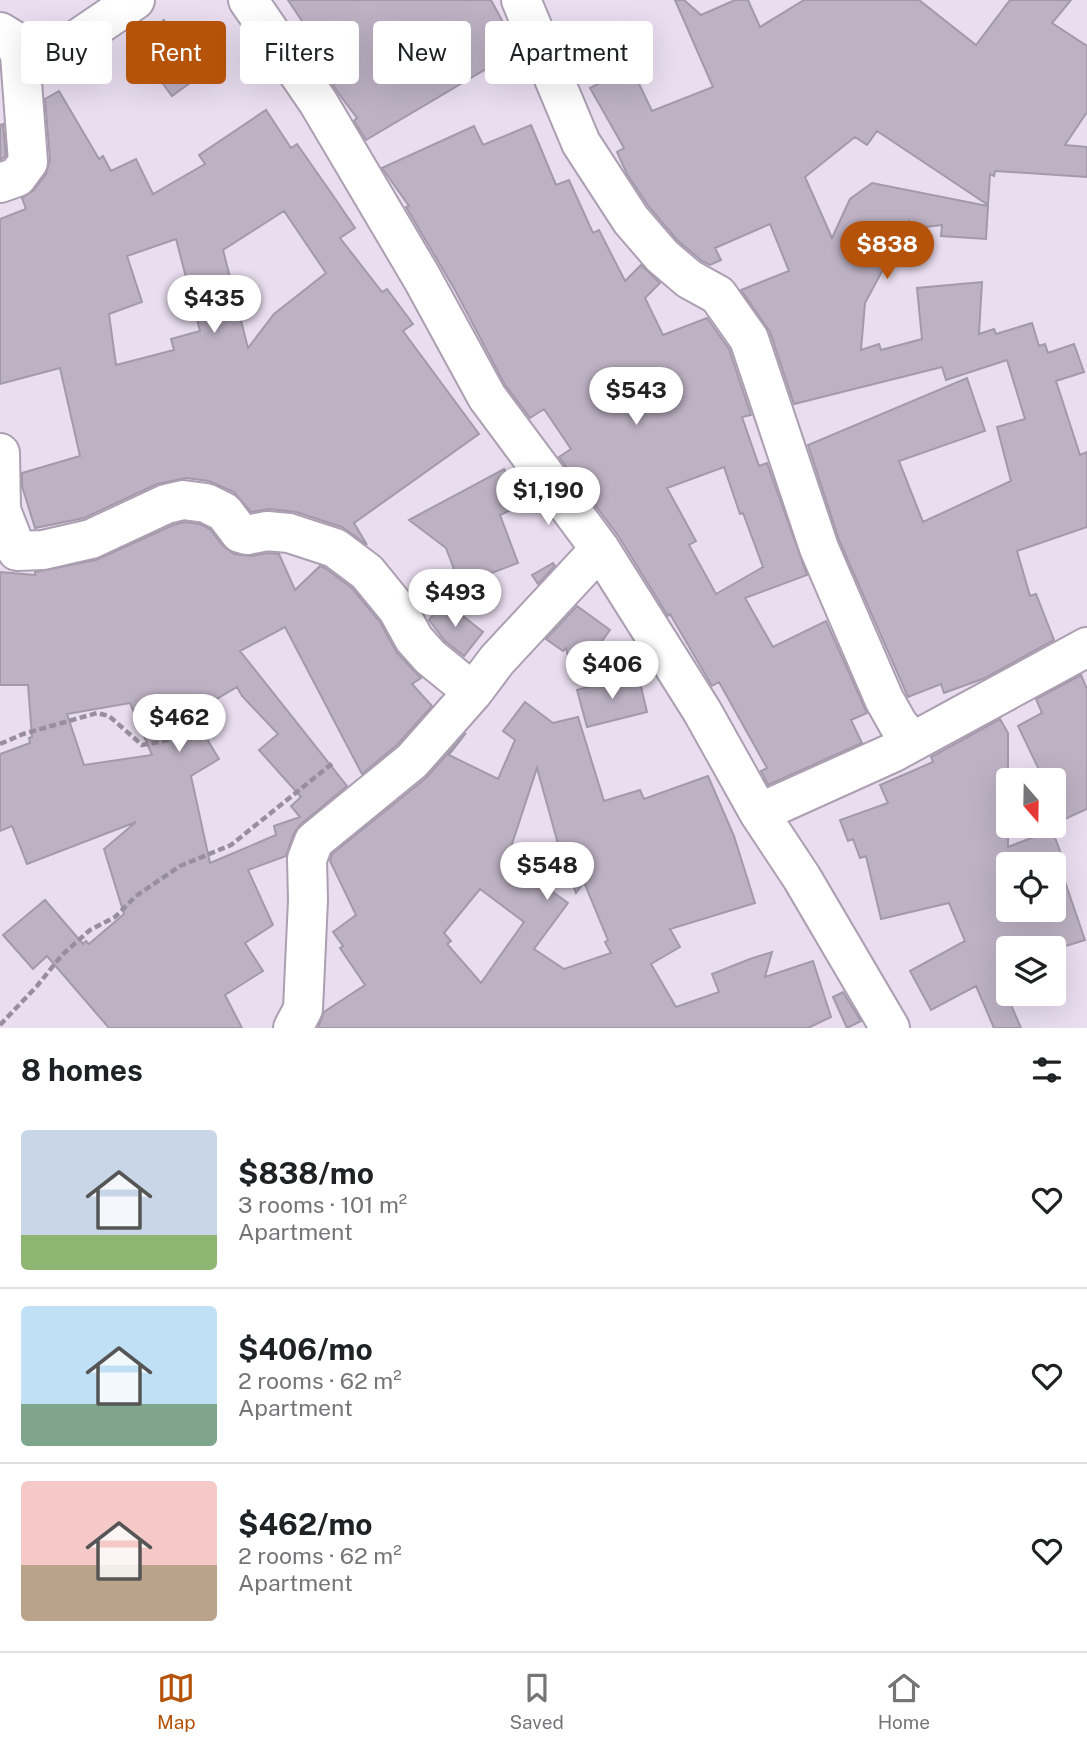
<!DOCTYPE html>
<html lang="en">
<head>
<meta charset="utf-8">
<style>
  :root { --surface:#fff; --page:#f6f6f6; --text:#202124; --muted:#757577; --line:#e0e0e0; --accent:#b45309 }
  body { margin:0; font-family:"Public Sans",sans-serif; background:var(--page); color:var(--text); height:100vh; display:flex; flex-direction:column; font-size:26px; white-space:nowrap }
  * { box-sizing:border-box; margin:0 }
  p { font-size:23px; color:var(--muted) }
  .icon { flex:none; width:38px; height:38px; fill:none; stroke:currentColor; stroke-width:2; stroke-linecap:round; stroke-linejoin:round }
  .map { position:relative; height:1028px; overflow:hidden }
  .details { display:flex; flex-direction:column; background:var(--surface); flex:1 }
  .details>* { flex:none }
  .guide { position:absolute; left:21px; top:21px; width:700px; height:63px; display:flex; gap:14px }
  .needle { width:46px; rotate:160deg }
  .fabs { position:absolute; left:996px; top:768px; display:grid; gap:14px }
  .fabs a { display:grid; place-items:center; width:70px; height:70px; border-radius:7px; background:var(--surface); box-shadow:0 7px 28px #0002; font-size:35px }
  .price { position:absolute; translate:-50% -60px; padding:0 16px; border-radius:24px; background:#fff; color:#222; font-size:23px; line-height:46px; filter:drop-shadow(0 2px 4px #0008) }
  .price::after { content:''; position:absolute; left:50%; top:42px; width:21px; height:16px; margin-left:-10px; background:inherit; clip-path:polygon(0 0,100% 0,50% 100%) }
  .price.current { background:var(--accent); color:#fff }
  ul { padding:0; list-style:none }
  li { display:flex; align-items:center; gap:21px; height:175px; padding:0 21px }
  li+li { border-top:2px solid var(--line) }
  li span { display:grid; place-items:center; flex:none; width:196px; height:140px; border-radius:7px; color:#555 }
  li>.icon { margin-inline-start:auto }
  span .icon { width:84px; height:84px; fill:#fffc; stroke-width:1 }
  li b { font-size:30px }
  h2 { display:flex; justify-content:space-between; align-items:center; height:84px; padding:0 21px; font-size:30px }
  .chip { padding:0 24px; border-radius:7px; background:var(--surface); box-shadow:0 7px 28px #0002; font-size:24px; line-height:63px }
  .chip.current { background:var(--accent); color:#fff }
  .dock { display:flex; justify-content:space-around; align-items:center; height:98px; border-top:2px solid var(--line); background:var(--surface); font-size:19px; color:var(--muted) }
  .dock a { display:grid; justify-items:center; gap:4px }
  .dock .current { color:var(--accent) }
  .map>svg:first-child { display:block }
  .building { fill:#bdb1c3; stroke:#a499aa; stroke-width:2; fill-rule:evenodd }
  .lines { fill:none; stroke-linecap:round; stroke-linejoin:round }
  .minor-casing { stroke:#ab9fb1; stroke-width:42 }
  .path { stroke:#988f9c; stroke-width:4.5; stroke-dasharray:7 3.5; stroke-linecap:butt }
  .minor { stroke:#fff; stroke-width:38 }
</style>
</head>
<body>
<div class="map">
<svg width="1087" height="1028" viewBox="0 0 1087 1028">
  <rect width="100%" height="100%" fill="#e9ddef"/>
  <path class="building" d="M288,0H491L518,50L366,140L354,121L357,118L339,94L333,85L336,83L312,51L319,47Z
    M675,0H684L701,15L735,0H748L760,27L804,0H919L976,45L1010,0H1071L1052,23L1087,46V112L1065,145L1087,147V177L995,171L994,176L990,174L988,205L877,131L867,145L855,137L805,177L832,238L850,199L872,183L988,206L986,239L941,236L942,225L910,229L909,221L865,303L861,350L879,344L881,350L922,339L917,288L982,282L979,334L994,329L996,334L1032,323L1039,346L1045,344L1048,353L1074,344L1084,372L1056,381L1080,455L1087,452V527L1017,551L1030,596L1036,594L1054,640L985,678L944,693L941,684L908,697L839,540L808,445L967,378L985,431L899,461L923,522L1011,481L997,427L1025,419L1007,360L946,380L942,367L794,404L770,332L741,290L789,271L770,224L715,248L721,260L710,265L702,261L677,240L649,207L627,174L617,152L624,148L590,88L631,67L652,111L713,87Z
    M164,20L173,33L184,25L202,50L194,56L206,71L172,96L133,43Z
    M59,91L99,159L103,156L111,171L136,159L153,194L205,164L199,155L266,110L291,148L297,144L334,197L355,228L340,238L382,292L387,289L413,324L403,331L479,434L354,523L367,545L342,527L296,512L269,509L251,512L234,492L209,481L186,478L157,484L84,518L35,528L22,486V473L80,456L60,368L0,384V219L26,209L22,198L34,190L46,174L50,160L45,99ZM284,211L326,273L274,314L248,348L223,250ZM176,239L200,331L171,339L174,350L116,365L109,314L142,302L127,256Z
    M3,124L6,156L0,160V125Z
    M531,125L556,185L569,180L593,233L599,230L625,281L641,265L660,283L645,298L663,335L707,318L729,349L751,415L742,417L759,466L767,463L807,575L745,598L773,647L826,621L867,713L851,720L862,743L768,785L761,771L767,768L719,682L712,686L670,614L668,616L619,537L559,457L571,449L544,409L530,418L505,385L455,290L406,207L409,206L382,168L474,126L483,145ZM724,467L740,514L743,513L763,567L716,594L689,545L696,541L667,488Z
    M504,469L524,504L500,515L518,563L460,585L446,548L409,520Z
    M184,522L200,524L210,529L223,546L234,554L251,556L268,553L279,554L295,590L320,566L325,568L352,588L380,622L397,653L421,678L412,684L432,706L397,745L362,774L285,627L240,651L347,786L300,825L294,833L286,856L248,870L273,925L245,943L263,971L225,995L242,1028H109L47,956L33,969L3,935L45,900L83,944L86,941L89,944L124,914L104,849L136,822L27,864L12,826L0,831V754L30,743L29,738L32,737L28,685H0V572L35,575V572L96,560L173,525ZM237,687L242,696L278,734L259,750L301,797L291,806L300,817L274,826L276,835L210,863L191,776L219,759L196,721L200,718L195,712ZM130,703L152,755L84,765L67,714Z
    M553,563L555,566L538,584L532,575Z
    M444,601L483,632L464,656L445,641L429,620Z
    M577,606L610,630L574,679L566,648L563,651L546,639Z
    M638,674L647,712L587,727L577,690Z
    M1081,675L1087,689V809L1054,824V780H1044L1018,726L1042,713L1036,699Z
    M525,702L553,723L578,717L604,801L640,790L644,799L708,776L734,836L755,903L670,929L680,947L651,964L676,1007L719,992L712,974L750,959L772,952L765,977L813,961L831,1017L808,1028H318L324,1012L365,985L340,948L343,946L333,932L356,915L330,861L332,854L426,778L466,733L449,755L498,779L515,740L503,731ZM537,768L560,851L576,893L584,882L608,940L605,942L611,953L564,969L534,949L568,903L507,859ZM480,889L524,922L481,983L447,944L451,941L444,933Z
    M1000,719L1008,733V847L1052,830L1065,864H1059L1085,940L1059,948H1008V998L1021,1028H994L976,986L931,1010L910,971L965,941L949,903L881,919L866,856L860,858L853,839L848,841L840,820L888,803L880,785L933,762L931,757ZM1008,864H1054V910H1008Z
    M843,992L861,1021L847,1028L833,997Z"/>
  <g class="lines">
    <defs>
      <path id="minor" d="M248,0L318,102L422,278L487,397L600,549L702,711L759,813L802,878L890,1028
        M521,0L581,143L631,220L662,256L689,279L718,295L749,339L819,548L884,699L898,724L912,741
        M0,32L13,40L20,55L42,56L60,51L135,0
        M0,183L17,177L28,162L20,55
        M0,453L1,510L17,551L43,550L91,539L166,504L183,500L206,503L224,512L240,533L247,535L267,531L289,533L335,548L367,572L398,610L414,639L430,657L473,692
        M759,813L892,753L1087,647
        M293,1028L303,1009L308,900L307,859L314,841L412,761L473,692L497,660L600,549"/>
    </defs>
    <use href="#minor" class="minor-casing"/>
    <path class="path" d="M0,744L23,734L97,713L109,716L142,745L175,739L219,714
      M0,1025L37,986L62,955L90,930L115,917L136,896L180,866L231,845L334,762"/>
    <use href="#minor" class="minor"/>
  </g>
</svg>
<div class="fabs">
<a><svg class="needle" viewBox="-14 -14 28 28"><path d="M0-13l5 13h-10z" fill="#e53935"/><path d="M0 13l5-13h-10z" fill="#757577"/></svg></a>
<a><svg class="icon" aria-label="locate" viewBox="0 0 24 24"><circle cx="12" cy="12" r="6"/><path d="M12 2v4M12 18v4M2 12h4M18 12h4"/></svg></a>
<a><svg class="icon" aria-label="layers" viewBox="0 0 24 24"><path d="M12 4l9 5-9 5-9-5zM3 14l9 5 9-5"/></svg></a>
</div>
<b class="price current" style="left:887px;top:281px">$838</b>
<b class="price" style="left:214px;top:335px">$435</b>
<b class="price" style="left:636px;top:427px">$543</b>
<b class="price" style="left:548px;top:527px">$1,190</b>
<b class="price" style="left:455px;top:629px">$493</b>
<b class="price" style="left:612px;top:701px">$406</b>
<b class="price" style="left:179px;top:754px">$462</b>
<b class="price" style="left:547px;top:902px">$548</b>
<div class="guide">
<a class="chip">Buy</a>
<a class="chip current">Rent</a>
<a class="chip">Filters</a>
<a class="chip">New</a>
<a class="chip">Apartment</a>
</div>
</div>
<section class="details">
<h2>8 homes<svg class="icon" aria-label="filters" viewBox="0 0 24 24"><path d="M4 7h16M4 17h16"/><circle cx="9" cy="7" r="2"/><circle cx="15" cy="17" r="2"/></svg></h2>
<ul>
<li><span style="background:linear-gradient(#c9d6e8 75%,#8fb573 0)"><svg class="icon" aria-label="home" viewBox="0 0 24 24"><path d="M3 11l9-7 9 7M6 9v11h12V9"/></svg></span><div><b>$838/mo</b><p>3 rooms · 101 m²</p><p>Apartment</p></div><svg class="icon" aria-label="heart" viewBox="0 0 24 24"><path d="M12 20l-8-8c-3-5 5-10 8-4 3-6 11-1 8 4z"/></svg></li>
<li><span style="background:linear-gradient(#bfe0f5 70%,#7fa58c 0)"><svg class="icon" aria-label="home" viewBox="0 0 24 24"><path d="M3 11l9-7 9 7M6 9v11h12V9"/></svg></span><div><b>$406/mo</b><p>2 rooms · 62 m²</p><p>Apartment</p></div><svg class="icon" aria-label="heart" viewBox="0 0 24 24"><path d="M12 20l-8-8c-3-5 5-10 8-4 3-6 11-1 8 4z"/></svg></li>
<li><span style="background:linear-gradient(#f6c9c9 60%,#b9a48a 0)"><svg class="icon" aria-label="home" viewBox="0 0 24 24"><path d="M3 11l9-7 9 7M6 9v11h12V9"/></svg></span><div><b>$462/mo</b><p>2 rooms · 62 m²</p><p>Apartment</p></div><svg class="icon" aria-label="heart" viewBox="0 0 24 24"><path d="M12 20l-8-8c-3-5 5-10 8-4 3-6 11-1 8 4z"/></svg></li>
</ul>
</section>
<nav class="dock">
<a class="current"><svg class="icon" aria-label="map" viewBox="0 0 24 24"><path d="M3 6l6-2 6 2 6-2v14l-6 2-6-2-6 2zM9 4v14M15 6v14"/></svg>Map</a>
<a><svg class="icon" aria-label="saved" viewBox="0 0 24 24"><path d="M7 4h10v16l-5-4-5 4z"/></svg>Saved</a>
<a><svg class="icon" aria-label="home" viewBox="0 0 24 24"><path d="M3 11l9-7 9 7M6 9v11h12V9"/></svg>Home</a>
</nav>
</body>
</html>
